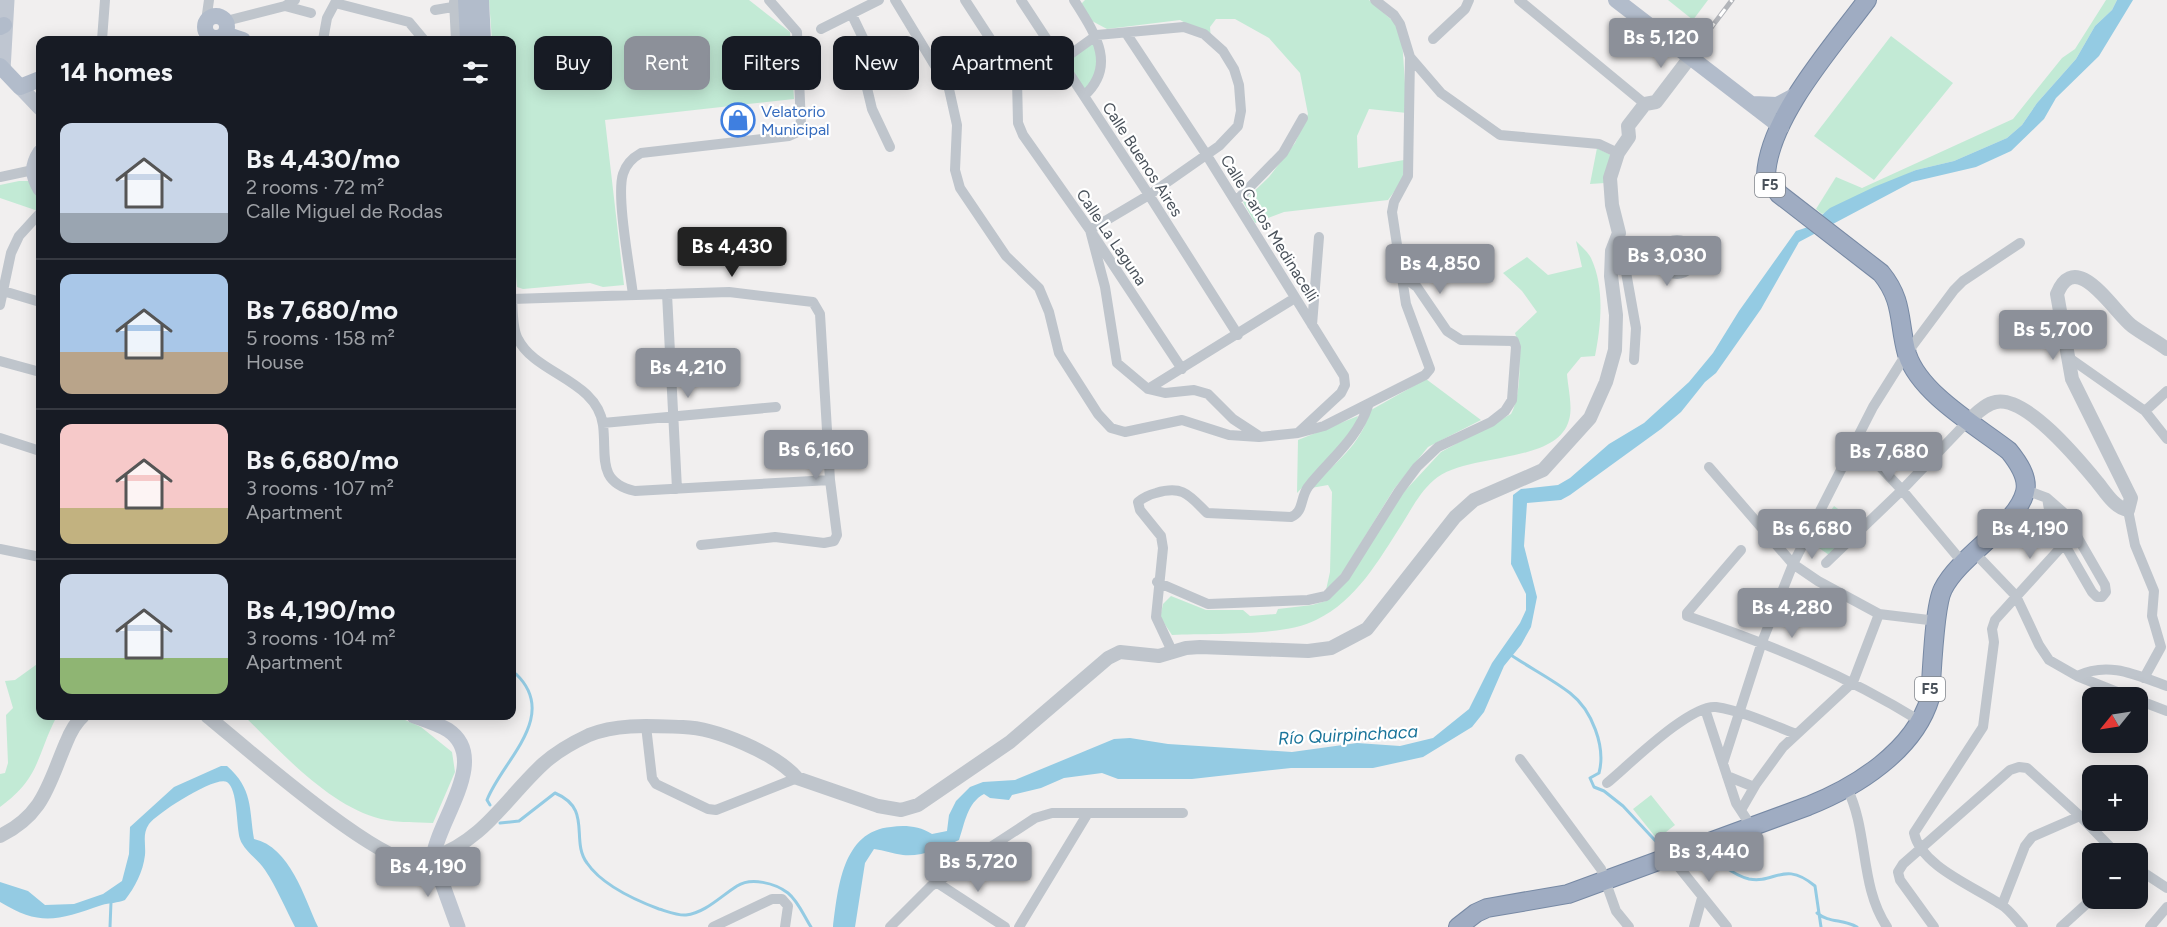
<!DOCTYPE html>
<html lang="en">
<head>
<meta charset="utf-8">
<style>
  :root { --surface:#171b24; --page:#242831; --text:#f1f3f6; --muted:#9ea1a6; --line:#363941; --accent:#8c9099 }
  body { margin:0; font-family:Figtree,sans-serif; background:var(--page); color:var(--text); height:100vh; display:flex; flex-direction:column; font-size:22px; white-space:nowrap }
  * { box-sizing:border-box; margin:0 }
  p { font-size:20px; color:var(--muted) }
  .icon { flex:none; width:33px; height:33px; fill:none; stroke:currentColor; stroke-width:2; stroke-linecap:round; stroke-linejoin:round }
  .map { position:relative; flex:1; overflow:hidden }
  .drawer { position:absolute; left:36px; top:36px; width:480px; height:684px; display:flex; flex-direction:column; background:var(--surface); border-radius:12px; box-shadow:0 3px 15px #0003 }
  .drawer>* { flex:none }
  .hud { position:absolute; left:534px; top:36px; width:570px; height:54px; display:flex; gap:12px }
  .needle { width:39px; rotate:240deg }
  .fabs { position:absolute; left:2082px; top:687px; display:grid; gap:12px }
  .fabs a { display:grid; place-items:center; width:66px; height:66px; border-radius:12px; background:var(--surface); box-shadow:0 3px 15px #0003; font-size:30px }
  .price { position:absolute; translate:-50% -51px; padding:0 14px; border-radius:6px; background:var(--accent); color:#fff; font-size:20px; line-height:39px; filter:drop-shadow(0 2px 3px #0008) }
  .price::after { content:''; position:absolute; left:50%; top:36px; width:18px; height:14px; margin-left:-9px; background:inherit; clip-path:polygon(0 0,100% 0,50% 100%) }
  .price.current { background:#222; color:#fff }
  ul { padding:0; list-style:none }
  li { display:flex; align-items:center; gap:18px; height:150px; padding:0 24px }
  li+li { border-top:2px solid var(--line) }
  li span { display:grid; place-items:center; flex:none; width:168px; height:120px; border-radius:12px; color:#555 }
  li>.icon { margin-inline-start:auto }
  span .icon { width:72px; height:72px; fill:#fffc; stroke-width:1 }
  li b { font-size:26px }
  h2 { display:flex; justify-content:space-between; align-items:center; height:72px; padding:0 24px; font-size:26px }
  .chip { padding:0 21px; border-radius:12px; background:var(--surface); box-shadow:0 3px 15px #0003; font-size:21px; line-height:54px }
  .chip.current { background:var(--accent); color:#fff }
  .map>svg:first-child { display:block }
  .green { fill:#c2ead5 }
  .water { fill:#94cbe3 }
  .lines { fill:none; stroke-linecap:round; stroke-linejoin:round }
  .stream { stroke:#94cbe3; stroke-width:3 }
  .trunk-casing { stroke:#7789a4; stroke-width:20 }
  .minor { stroke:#bfc5cc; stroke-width:10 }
  .tertiary { stroke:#bfc5cc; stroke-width:14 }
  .secondary { stroke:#bfc6d1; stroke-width:15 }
  .primary { stroke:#b2bccb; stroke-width:16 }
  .trunk { stroke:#9facc2; stroke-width:18 }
  .rail-casing { stroke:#b2b4b9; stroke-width:5 }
  .rail { stroke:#fff; stroke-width:3; stroke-dasharray:9; stroke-linecap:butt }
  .labels { text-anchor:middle; stroke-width:4.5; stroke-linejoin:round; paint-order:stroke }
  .shield { fill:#fff; stroke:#80858c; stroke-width:1.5 }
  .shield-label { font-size:15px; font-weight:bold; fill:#49515a }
  .shop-label { font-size:16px; fill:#366cbe; stroke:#fff; text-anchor:start }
  .street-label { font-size:16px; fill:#49515a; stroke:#fff }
  .water-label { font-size:18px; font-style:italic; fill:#1b759b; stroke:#fff }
</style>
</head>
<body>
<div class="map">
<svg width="2167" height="927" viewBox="0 0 2167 927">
  <rect width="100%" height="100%" fill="#f1efef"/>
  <path class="green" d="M489,0H749L790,32L794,99L605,120L624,285L603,287L590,283L523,289L517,287L512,235V40H492Z
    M1085,0H1369L1394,22L1402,39L1407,113L1369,109L1357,136L1358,168L1404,160L1403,180L1388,200L1284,212L1255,223L1243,202L1269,177L1295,143L1308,114L1300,73L1269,38L1235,19H1216L1210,27L1211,40L1204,33L1180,20L1107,29L1092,21L1081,4Z
    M1668,0H1708L1693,20Z
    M2106,0H2117L2112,10L2095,26L2076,59L2037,103L2022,125L2007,138L1954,161L1916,170L1822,214L1816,209L1836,177L1862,188L2013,119L2062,58L2075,49Z
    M1891,36L1953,83L1874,180L1814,136Z
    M1094,41C1098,59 1101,78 1085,91L1067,61Z
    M1597,148L1611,155L1605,183L1590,184Z
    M19,181H31L40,200L38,211L0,198V185Z
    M1576,241C1581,246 1588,252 1591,258C1605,288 1601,325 1595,356L1581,357L1567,374C1568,388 1573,407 1569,420C1557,465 1466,452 1434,480C1420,492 1412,508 1402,524C1378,561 1357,600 1316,620C1283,637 1211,633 1172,635L1160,617L1163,604L1171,596L1206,610H1243L1250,616L1276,614L1278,609L1312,605L1326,601L1402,494L1441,452L1511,414C1521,397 1522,352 1515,333L1537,312L1522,291L1503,273L1527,257L1548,275L1582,267Z
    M1663 257a14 14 0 1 1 28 0a14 14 0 1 1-28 0Z
    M1426,379L1481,420L1428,447L1394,489L1343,572L1326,590L1330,572L1332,492L1328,485L1311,488C1338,459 1358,449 1371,410Z
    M1358,416L1354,433L1297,493L1298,440Z
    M1834,506L1856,522L1832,557L1809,541Z
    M40,662V716H57C36,756 41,777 0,807V774L5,773L8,763L6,715L13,708L5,681L15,680Z
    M244,716H396L421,727L452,752L455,772L433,823C415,822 398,823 381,819C329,806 281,752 244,716Z
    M1651,795L1675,825L1657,839L1633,809Z"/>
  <path class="water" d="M2117,0H2133L2099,56L2056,98L2044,119L2011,151L1976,167L1912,182L1799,242L1761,309L1716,373L1705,382L1681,412L1661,429L1570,495L1561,500L1527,503L1524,546L1537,597L1531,627L1521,645L1504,666L1484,712L1472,727L1423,757L1373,768H1291L1192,779H1118L1102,773L1064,778L1041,788L1012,795L1009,800L990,798L984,794C967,803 965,823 959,840C943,848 921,857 903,855C893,854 884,850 874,849L865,863L855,927H833C838,889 842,831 891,827C905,825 919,826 932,834L947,831L949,815L956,801L970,787L983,782L1015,780L1114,739L1130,738L1168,744L1292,752L1357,743L1400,746L1433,738L1469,709L1492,663L1520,623L1526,610V594L1511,564L1513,495L1521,489L1558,485L1570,478L1609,444L1644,423L1689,382L1713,353L1739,311L1796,231L1808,227L1830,208L1874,187L1916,170L1954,161L2007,138L2022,125L2037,103L2076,59L2095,26L2112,10Z
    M221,766H227C253,789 249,808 254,839C290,847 304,897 318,927H295C285,908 277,888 265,870C258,859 244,851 240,839C236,825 238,789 227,782C216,775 157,813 149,824C142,834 146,843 145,855C143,872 135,887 125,900C118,903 109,903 102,905C58,920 41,927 0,902V882L28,891L45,905L74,904L103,894L122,881L129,854L130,827L174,787Z"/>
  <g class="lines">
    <path class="stream" d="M1511,655C1530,668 1552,679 1570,693C1592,710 1606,747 1599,773L1590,778L1594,787L1604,791L1623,806L1664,850
      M490,805L487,800C502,761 560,716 516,674H512
      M500,823L519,821L555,793C593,809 570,840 587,863C602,885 635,900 659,909C666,911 679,916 686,915C705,913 721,896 737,886C751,877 775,883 788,893C798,901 804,916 811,927
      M1699,855C1721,858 1727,874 1749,879C1775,884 1784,860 1815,886L1821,927
      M1817,913C1829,923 1843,919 1857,927
      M110,927L111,902"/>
    <defs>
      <path id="trunk" d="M1458,927L1476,913L1487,908L1568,894L1808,806C1856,787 1914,751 1930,698C1932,674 1934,606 1943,589C1960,555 2017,525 2025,492C2029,477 2017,461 2009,451C1977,426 1920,394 1907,354C1898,322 1904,301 1881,273L1779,194L1766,175C1769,117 1833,46 1867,0"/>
    </defs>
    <use href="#trunk" class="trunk-casing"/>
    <path class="minor" d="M895,0L949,89L957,125L955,170L960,188L1006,256L1039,288L1049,312L1059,353L1098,414L1111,428L1125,432L1182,420L1229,435L1259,437L1298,433L1324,426L1425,375L1430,369L1406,304L1392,212L1394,202L1408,176L1410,57L1400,24L1394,15L1375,0
      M965,0L1017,80L1018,123L1023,135L1090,230L1182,369
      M1021,0L1149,195L1238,335
      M1074,0C1094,32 1118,65 1084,96
      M1519,0L1645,104
      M454,2L456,40
      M285,6L311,13
      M435,10L470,4
      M852,15L863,38L866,84L872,109L890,147
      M206,21L209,0
      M226,21L285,6L295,0
      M821,29L879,0
      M1126,33L1206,154L1344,376L1345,385L1341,393L1299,432
      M1433,39L1465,9L1469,0
      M102,40L105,0
      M323,40L327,18L335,3L409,22L424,40
      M1410,57L1441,93L1500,135L1599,144L1618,153
      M1061,61L1097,35L1184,27L1204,34L1223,51L1234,69L1239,85L1241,111L1238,126L1219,146L1149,195L1090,230L1105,287L1117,363L1148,389L1295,298
      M0,177L33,170
      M1236,201L1283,153L1303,118
      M1619,233L1636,328L1634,360
      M1660 257a17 17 0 1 1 34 0a17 17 0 1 1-34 0Z
      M1628,270L1661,264
      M0,290L40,302
      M667,294L677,489
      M633,295C630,269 616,196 623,174C626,164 632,158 641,153L789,136L798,132L801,125L797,32L769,0
      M512,298C513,310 512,329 518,339C535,374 597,380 603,425C607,456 596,482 635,491L830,480
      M512,299L729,292L813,302L820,314L830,480L837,535L834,541L824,543L775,537L701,545
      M0,305L11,253L19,236L40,213
      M1312,325L1319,237
      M2068,357L2145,411L2167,439
      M0,361L40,372
      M1148,389L1165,393L1194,390L1208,394L1233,419L1259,436
      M2145,411L2167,391
      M603,423L776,407
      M0,438L40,451
      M1855,440L1902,490L1963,563
      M1709,467L1793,564L1818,581L1879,614L1937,621
      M2026,490L2047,498L2063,512L2105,585L2106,592L2102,597H2097L2092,592L2051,521L2047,498
      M2128,510L2135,545L2154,591L2152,616L2161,647L2144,678
      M0,549L40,557
      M1741,550L1687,613V616C1771,645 1844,674 1920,721
      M1973,551L2016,596L2039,645L2049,660L2077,676L2132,698
      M1826,563L1902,490L1969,420
      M1157,582L1208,604L1308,600L1326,596L1345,577L1399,491L1417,467L1438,447L1491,422L1505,411L1512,400L1516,347L1514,341L1461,340L1447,331L1417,287L1402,276
      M1172,651L1156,617L1163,548L1161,536L1140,510L1138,502C1144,497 1148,495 1156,493C1183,485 1189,495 1207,513L1291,517C1304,512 1300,498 1308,487C1329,460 1357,440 1368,406
      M2077,676C2109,661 2136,675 2167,686
      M2138,700L2167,711
      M1705,709L1736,803L1751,826
      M646,726L652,778L656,784L708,809L716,810L797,778
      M1520,759L1601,869L1616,911L1629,927
      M1723,763L1762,642L1793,564L1873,407L1907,353L1954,290L1963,281L2020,243
      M1727,776L1754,787
      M1607,783C1629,765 1690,704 1716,707C1743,711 1770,724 1796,734
      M1847,788C1869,832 1859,885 1887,927
      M1741,810L1756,784L1783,747L1853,682L1879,614
      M1670,856L1727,927
      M2138,869L2167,888
      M936,882L1005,927
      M2002,905L2025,846L2032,837L2080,816L2117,854
      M713,927L772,899H782L788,906L785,927
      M890,927L931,886L1035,818L1052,813H1183
      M1019,927L1088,813
      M1694,927L1702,898
      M1934,927L1900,880L1898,872L1903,864L2010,770L2019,767L2027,768L2080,816
      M2023,927C2016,919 2009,909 2000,904C1973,886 1921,866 1914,833L1983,727L1994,642L1992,629L1995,620L2064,544
      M2061,927L2093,898
      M2150,927L2167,907"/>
    <path class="tertiary" d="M1969,420C1977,413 1985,404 1996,402C2027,396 2079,460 2098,483C2106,493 2115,508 2128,510L2131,498L2072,379L2057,294C2076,247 2113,311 2132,326C2143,334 2156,341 2167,349
      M207,716C244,746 371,858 413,862C420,863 428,859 434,857C483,841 507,797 543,764C555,753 574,742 589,735C618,723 653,726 683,727C716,728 775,753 797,778L878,806L901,810L918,805L1010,742L1108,658L1120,652L1159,656L1186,648L1200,647L1308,651L1331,648L1367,629L1455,517L1474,500L1543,470L1590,418L1606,382L1615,350L1616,315L1611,276L1612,251L1619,233L1612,205L1610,178L1618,153L1629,137L1628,126L1645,104L1656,102L1691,56
      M0,836C44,814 48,785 66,743C70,733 75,723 83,716"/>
    <path class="secondary" d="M3,70L7,0
      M20,87L40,108
      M40,152C31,166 32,175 40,189
      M414,716C425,720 438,724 448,730C491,759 437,821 433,858L458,927"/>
    <path class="primary" d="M466,0L468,40
      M481,0L483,40
      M1616,0L1781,127
      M205 27a11 11 0 1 1 22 0a11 11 0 1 1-22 0Z
      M0,27L4,25
      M225,34L243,40
      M0,66L20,87L40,79
      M1753,104L1777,105L1796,95"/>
    <use href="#trunk" class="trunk"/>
    <defs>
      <path id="rail" d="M1698,45L1732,0"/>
    </defs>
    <use href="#rail" class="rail-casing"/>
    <use href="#rail" class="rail"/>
  </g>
  <defs>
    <symbol id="shop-ring" viewBox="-11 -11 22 22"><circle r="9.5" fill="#fff" stroke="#3f7fe0" stroke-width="1.5"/><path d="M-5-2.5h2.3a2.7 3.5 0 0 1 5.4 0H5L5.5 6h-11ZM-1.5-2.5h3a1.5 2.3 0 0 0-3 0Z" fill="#3f7fe0"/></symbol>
  </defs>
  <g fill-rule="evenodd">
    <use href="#shop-ring" x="719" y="101" width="38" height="38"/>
  </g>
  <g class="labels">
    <g class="shield">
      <rect x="1755" y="173" width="30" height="24" rx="4.5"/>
      <rect x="1915" y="677" width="30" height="24" rx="4.5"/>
    </g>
    <g class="shield-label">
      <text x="1770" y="190">F5</text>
      <text x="1930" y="694">F5</text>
    </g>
    <g class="shop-label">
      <text x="761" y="117">Velatorio<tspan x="761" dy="18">Municipal</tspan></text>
    </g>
    <g class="street-label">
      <text transform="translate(1143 159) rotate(57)" y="6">Calle Buenos Aires</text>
      <text transform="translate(1270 228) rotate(58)" y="6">Calle Carlos Medinacelli</text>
      <text transform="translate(1112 237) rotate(56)" y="6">Calle La Laguna</text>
    </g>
    <g class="water-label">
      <text transform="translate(1348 735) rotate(-3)" y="6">Río Quirpinchaca</text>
    </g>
  </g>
</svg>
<div class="fabs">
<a><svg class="needle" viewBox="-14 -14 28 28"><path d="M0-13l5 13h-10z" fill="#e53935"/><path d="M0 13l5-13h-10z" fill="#9ea1a6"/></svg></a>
<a>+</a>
<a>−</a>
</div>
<b class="price" style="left:1661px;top:69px">Bs 5,120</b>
<b class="price current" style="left:732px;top:278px">Bs 4,430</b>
<b class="price" style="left:1667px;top:287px">Bs 3,030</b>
<b class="price" style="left:1440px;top:295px">Bs 4,850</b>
<b class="price" style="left:2053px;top:361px">Bs 5,700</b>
<b class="price" style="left:688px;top:399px">Bs 4,210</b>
<b class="price" style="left:816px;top:481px">Bs 6,160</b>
<b class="price" style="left:1889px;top:483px">Bs 7,680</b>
<b class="price" style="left:1812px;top:560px">Bs 6,680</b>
<b class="price" style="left:2030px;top:560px">Bs 4,190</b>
<b class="price" style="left:1792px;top:639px">Bs 4,280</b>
<b class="price" style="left:1709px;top:883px">Bs 3,440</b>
<b class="price" style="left:978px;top:893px">Bs 5,720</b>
<b class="price" style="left:428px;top:898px">Bs 4,190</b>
<div class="hud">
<a class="chip">Buy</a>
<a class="chip current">Rent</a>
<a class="chip">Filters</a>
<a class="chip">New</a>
<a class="chip">Apartment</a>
</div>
<section class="drawer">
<h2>14 homes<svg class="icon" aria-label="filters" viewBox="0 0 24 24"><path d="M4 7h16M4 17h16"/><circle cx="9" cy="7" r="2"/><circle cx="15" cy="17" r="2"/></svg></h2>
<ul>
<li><span style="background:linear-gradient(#c9d6e8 75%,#9aa5b1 0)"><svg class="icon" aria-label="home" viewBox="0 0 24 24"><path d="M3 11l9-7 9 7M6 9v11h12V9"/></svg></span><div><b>Bs 4,430/mo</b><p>2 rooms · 72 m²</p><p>Calle Miguel de Rodas</p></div></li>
<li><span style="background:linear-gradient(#a9c7e8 65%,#b9a48a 0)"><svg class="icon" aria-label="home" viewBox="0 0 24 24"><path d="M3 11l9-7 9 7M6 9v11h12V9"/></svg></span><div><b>Bs 7,680/mo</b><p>5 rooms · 158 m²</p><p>House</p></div></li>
<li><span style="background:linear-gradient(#f6c9c9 70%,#c2b280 0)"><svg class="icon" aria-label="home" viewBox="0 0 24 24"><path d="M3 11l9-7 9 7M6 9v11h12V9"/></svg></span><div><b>Bs 6,680/mo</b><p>3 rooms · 107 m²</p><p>Apartment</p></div></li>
<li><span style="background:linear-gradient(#c9d6e8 70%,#8fb573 0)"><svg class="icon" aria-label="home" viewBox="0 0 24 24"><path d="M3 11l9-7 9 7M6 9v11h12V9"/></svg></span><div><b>Bs 4,190/mo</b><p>3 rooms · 104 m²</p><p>Apartment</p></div></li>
</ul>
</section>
</div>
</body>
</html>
